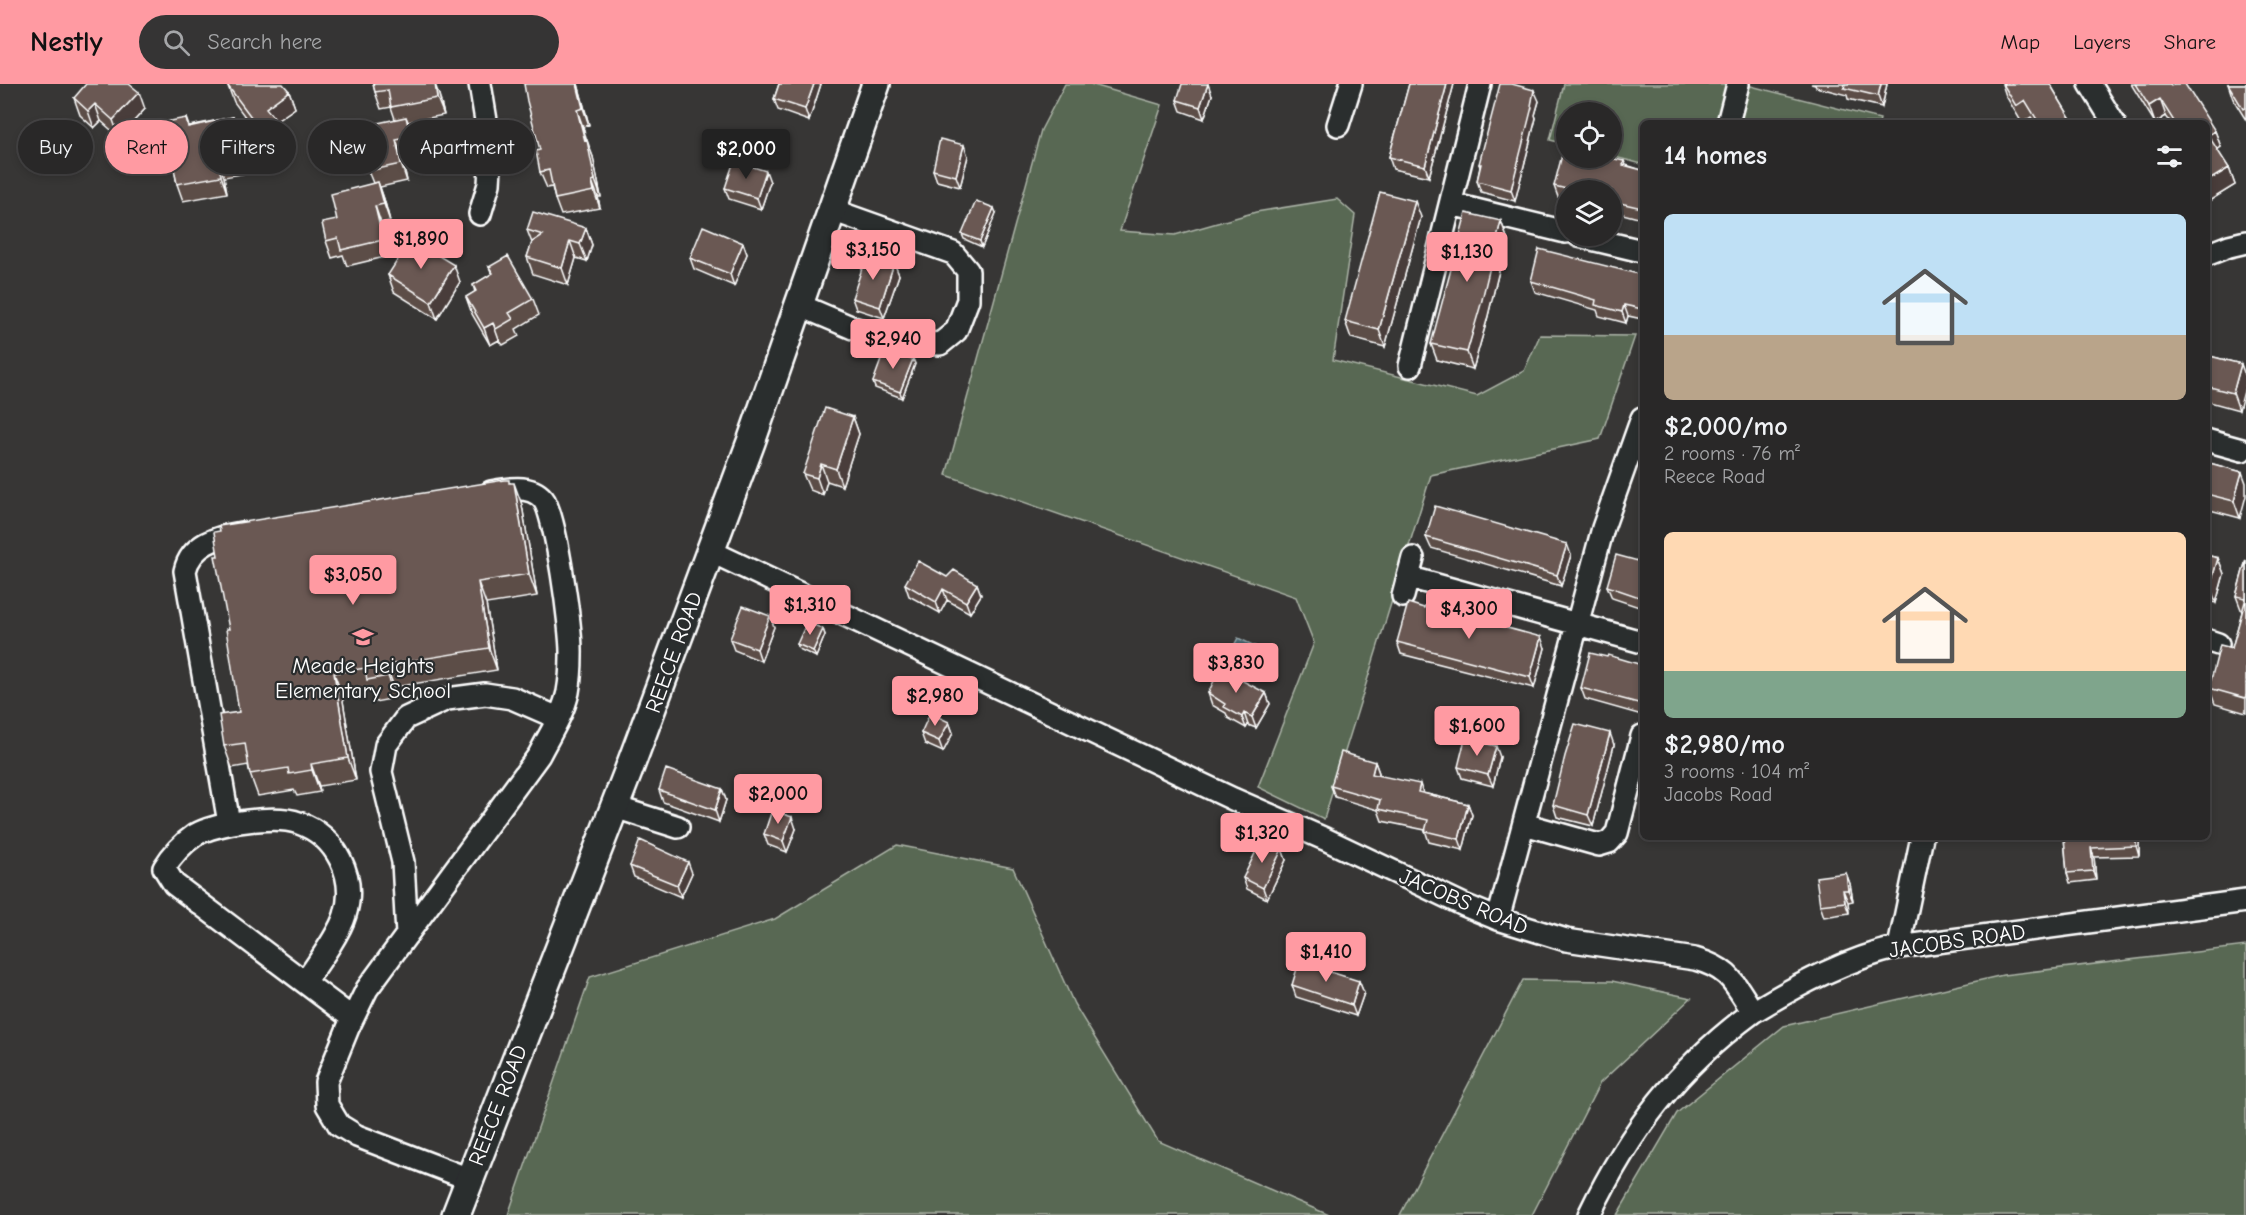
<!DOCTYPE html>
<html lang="en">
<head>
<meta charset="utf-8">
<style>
  :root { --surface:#292828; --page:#353434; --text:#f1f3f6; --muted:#a5a6a8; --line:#454445; --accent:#ff9aa2 }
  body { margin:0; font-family:"Comic Neue",sans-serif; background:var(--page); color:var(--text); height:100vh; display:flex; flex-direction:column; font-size:22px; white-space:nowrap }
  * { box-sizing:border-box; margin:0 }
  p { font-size:20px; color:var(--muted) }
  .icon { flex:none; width:33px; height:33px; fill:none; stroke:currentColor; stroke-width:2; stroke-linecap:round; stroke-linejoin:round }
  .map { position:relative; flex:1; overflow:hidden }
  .drawer { position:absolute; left:1640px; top:36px; width:570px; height:720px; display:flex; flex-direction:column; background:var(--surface); border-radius:9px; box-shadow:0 3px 9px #0003,0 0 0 2px var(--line) }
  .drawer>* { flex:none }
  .hud { position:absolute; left:18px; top:36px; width:570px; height:54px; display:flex; gap:12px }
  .controls { position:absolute; left:1556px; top:18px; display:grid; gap:12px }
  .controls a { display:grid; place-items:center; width:66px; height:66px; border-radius:50%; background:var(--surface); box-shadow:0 3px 9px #0003,0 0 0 2px var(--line); font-size:30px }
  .price { position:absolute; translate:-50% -51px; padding:0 14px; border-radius:6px; background:var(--accent); color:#111; font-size:20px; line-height:39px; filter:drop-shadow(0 2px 3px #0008) }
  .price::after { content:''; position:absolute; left:50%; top:36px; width:18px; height:14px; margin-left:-9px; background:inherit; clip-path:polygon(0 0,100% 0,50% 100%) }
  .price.active { background:#222; color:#fff }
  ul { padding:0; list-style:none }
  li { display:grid; align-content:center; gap:12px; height:318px; padding:0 24px }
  li span { display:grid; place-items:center; height:186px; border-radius:9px; color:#555 }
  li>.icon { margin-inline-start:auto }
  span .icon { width:108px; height:108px; fill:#fffc; stroke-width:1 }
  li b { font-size:26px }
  h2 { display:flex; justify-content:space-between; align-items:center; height:72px; padding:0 24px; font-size:26px }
  .pill { padding:0 21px; border-radius:27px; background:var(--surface); box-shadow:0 3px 9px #0003,0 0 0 2px var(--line); font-size:21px; line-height:54px }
  .pill.active { background:var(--accent); color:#111 }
  header { display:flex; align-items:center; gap:36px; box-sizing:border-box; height:84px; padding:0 30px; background:var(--accent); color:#111 }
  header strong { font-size:28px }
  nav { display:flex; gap:33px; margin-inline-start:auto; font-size:21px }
  .search { width:420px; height:54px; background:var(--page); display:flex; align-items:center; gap:15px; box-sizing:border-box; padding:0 21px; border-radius:33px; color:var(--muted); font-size:22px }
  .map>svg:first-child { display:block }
  .green { fill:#586852; stroke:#acb4a8; stroke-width:1.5 }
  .water { fill:#4e6a73; stroke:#95a6ab; stroke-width:1.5 }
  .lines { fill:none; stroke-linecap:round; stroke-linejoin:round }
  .minor-casing { stroke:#fff; stroke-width:26 }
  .major-casing { stroke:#fff; stroke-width:32 }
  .minor { stroke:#2a2d2e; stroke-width:21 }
  .major { stroke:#2a2d2e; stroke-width:27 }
  .wall { fill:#5b4d47; stroke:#fff; stroke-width:1.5 }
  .shaded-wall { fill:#4a3e3a; stroke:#fff; stroke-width:1.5 }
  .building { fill:#6a5953; stroke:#fff; stroke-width:1.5 }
  .labels { text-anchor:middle; stroke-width:4.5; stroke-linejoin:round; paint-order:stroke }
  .street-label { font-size:22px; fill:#fff; stroke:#2a2d2e }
  .poi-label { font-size:22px; fill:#fff; stroke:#2a2d2e }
</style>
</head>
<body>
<header>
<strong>Nestly</strong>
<div class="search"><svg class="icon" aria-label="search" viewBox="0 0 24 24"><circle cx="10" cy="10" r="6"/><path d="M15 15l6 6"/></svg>Search here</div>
<nav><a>Map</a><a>Layers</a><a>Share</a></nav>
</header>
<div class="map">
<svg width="2246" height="1131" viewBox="0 0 2246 1131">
  <rect width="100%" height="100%" fill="#373635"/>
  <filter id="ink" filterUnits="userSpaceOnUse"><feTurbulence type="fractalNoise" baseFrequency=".0167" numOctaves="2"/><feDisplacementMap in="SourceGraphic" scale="12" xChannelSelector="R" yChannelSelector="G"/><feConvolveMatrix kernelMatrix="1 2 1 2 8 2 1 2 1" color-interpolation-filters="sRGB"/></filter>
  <g filter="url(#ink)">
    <path class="green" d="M1065,0H1090L1162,21L1120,147L1175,151L1256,128L1337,115L1355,131L1333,276L1477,312L1524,287L1540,251L1635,252L1600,355L1431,391L1324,735L1258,703L1314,559L1296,513L946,391L1041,46Z
      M1564,0H1743L1880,35L1879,39H1642V80L1611,72V28H1566V60L1550,56Z
      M897,761L1013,784L1074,920L1158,1057L1329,1131H508L590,893L775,835Z
      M2246,862V1131H1617L1677,1029L1784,942L2003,891Z
      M1523,896L1612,897L1691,914L1600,999L1532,1131H1400Z"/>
    <path class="water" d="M1238,554L1257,563L1241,594L1222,584Z"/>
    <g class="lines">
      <defs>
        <path id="minor" d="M2090,0L2114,39
          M1728,39L1738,0
          M1338,41L1351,0
          M1451,120L1566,148
          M480,130L489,100L491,67L480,0
          M1579,152L1642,167
          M2206,171L2229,162L2246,158
          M799,221L853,244L903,258L940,260L956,247L968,216V187L953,169L832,126
          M1410,282L1480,0
          M2206,356L2242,366
          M710,467L1233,715L1325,755L1464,821L1498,835L1566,856L1695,875C1731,885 1734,899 1753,928C1799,900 1847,875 1899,863L2246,817
          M1408,493L1642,558
          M1403,512L1413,474
          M2206,556L2218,560
          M615,723L678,743
          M229,739L185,487C191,460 217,453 241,449
          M1524,740L1599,761L1609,758L1617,749L1642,652
          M1498,835L1603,444L1642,334
          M407,851L403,778L381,688L386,661L406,634L447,615L485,610L512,614L558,634
          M1899,863L1922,753
          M305,898C316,882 340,849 345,831C357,793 336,752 299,739C276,730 216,739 195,751C182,760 172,771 164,784L174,800L352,934
          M469,1095L357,1052L339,1041L327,1021L326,998L348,944L367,905L539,671C549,651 563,631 568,608C570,597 571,583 571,572C572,549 556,430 543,415C531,400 506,405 491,408
          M1589,1131C1630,1046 1677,984 1753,928"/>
        <path id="major" d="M456,1131L628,688L751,358L876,0"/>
      </defs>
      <use href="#minor" class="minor-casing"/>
      <use href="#major" class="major-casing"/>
      <use href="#minor" class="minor"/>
      <use href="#major" class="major"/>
    </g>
    <path class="wall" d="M373,0L439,11L444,31L408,38L413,49L417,70L402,73L407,97L380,103L384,115L390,137L381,139L389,172L347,182L343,171L332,174L326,157L337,136L373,99L368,87L395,35L391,23L381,25L375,8Z
      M578,0L589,41L583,43L586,57L593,73L601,113H598L600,124L561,131L555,115L552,103L547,104L540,88V66Z
      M779,0H821L809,37L778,26L774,15Z
      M1409,0H1454L1429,93L1393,85L1389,73Z
      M1811,0H1887L1882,23L1848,15L1847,11L1816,3L1815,1Z
      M2002,0H2050L2071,35L2072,39H2035L2031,33L2022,39L2006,12Z
      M2131,0H2170L2215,47L2221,63L2217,66L2229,84L2235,101L2209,117L2206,113V39H2171L2166,32L2155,39Z
      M2228,0H2246V36L2233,15Z
      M228,2L289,7L295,24L275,38L280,51L266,61L234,18Z
      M1212,11L1204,35L1181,27L1177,16Z
      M74,14L145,25L119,53L101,37L94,44L80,31Z
      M1539,17L1535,31L1536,34L1515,117L1481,108L1477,97L1480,83L1479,80Z
      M233,33L239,50L247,89L224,93L227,109L183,117L177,100L172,75L165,77L159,60L186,34L189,42Z
      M968,72L960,103L937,97L933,86Z
      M1624,77L1626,81L1642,86V135L1611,127V106H1566V115L1558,113L1554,102Z
      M770,98L761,125L729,115L725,104Z
      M996,129L982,163L964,155L962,150Z
      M1421,133L1385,263L1351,254L1345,237Z
      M1501,137L1507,154L1487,236L1473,285L1437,276L1431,260Z
      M586,144L592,161L587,177L576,174L568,201L533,190L527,173L532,159L527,146Z
      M743,159L747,170L734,202L694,185L690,174Z
      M894,179L899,191L884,234L856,225L852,214Z
      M489,183L533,215L539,231L516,245L519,252L503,261L499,256L490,261L472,230L466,213L475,208L473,201L492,190Z
      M388,191L460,198L437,235L394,208Z
      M1642,191V235L1628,232L1626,239L1599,232L1597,226L1535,208L1531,197Z
      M2206,271L2241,280L2239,326L2206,317Z
      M913,275L915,280L902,314L875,304L873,298Z
      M853,333L859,350L842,402L827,397L823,411L810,406L803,390Z
      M2206,378L2242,388L2240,434L2206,425Z
      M510,399L522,421L537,512L486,520L497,586L394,603L396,614L375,618L371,607L342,611L356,696L319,702L320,708L297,712L294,706L258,712L250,690L248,681L232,684L224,662L239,628L229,545Z
      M1426,453L1571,471L1561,502L1431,464Z
      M2206,471L2218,474L2224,490L2216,519L2206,517Z
      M2246,476V629L2215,620L2209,604L2232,564L2242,528L2236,512Z
      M1642,478V524L1612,514L1607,502Z
      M947,493L977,500L981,511L970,529L947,516L940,529L909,512L905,500Z
      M770,532L774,543L761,577L734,566L730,555Z
      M823,545L825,551L816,573L799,565L797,560Z
      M1397,558L1545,564L1534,604L1401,570Z
      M1607,573L1642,581V631L1585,615L1581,604Z
      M1208,609H1266L1270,620L1256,644L1248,641L1246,644L1228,634L1226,629L1212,621Z
      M949,638L953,649L943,668L925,660L921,649Z
      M1614,661L1593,742L1557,733L1553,721Z
      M1500,673L1493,702L1462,694L1458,683Z
      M1375,678L1379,689V691L1423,709L1468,720L1472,731L1463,766L1429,758L1425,746L1382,737L1378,726L1335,713L1331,702Z
      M722,705L726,716L719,738L663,718L659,706Z
      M796,745L787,768L768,761L764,750Z
      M2064,753H2139V772L2094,773L2096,796L2070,799L2067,789Z
      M1282,765L1286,776L1267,815L1247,805L1243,794Z
      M630,782L692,789L681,813L634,793Z
      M1846,789L1850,800L1853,817L1848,818L1849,829L1824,833L1820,821Z
      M1359,897L1364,909L1356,932L1296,913L1292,901Z"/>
    <path class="shaded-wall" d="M435,0L439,11L444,31L437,14Z
      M577,0H578L589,41L583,24Z
      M814,0H821L809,37L805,25Z
      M1208,0L1212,11L1204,35L1200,23Z
      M1447,0H1454L1429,93L1425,82Z
      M1881,0H1887L1882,23L1878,12Z
      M1534,6L1539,17L1535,31L1536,34L1515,117L1511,106Z
      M289,7L295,24L275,38L280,51L266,61L260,45L266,24Z
      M139,8L145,25L119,53L113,36Z
      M2160,15L2166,32L2155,39L2149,22Z
      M95,20L101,37L94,44L88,27Z
      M577,26L583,43L589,66L587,56L593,73L601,113L595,96Z
      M233,33L239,50L247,89L241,72Z
      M406,33L413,49L417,70L411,53Z
      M2215,47L2221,63L2214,68L2208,51Z
      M396,56L402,73L407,97L401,80Z
      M964,61L968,72L960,103L956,92Z
      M218,77L224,93L227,109L221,92Z
      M2229,84L2235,101L2209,117L2206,110V98Z
      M766,87L770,98L761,125L757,114Z
      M592,97L598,113L600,124L594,107Z
      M378,98L384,115L390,137L384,120Z
      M1415,117L1421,133L1385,263L1379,246Z
      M375,122L381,139L389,172L383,156Z
      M994,124L996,129L982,163L980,157Z
      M1501,137L1507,154L1487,236L1473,285L1467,268Z
      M586,144L592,161L587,177L580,160Z
      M570,157L576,174L568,201L562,184Z
      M743,159L747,170L734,202L730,190Z
      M894,179L899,191L884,234L880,223Z
      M454,181L460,198L437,235L431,218Z
      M1624,221L1628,232L1626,239L1622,228Z
      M493,239L499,256L490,261L484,244Z
      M913,275L915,280L902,314L900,308Z
      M2241,280L2246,294V300L2239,326L2233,309Z
      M853,333L859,350L842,402L836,385Z
      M821,380L827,397L823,411L817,394Z
      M2242,388L2246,399V412L2240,434L2234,417Z
      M514,399L522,421L537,512L529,490Z
      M1567,460L1571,471L1561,502L1557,491Z
      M2218,474L2224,490L2216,519L2210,502Z
      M478,498L486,520L497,586L489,564Z
      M977,500L981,511L970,529L966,518Z
      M943,505L947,516L940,529L936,518Z
      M770,532L774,543L761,577L757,565Z
      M823,545L825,551L816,573L813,567Z
      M1541,553L1545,564L1534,604L1530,593Z
      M386,581L394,603L396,614L388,592Z
      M334,589L342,611L356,696L348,674Z
      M1266,609L1270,620L1256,644L1252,633Z
      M1244,629L1248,641L1246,644L1242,633Z
      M949,638L953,649L943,668L939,657Z
      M1610,649L1614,661L1593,742L1588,731Z
      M1496,662L1500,673L1493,702L1488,691Z
      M1375,678L1379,689L1376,701L1372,690Z
      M311,680L319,702L320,708L312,686Z
      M1420,700L1424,712L1418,708Z
      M722,705L726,716L719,738L715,726Z
      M1468,720L1472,731L1463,766L1459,755Z
      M792,733L796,745L787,768L783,757Z
      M2136,753H2139V772L2136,762Z
      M2091,764L2094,773L2096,796L2093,787Z
      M1282,765L1286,776L1267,815L1263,804Z
      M688,778L692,789L681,813L677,801Z
      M1846,789L1850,800L1853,817L1848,806Z
      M1843,806L1848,818L1849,829L1845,818Z
      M1359,897L1364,909L1356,932L1352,921Z"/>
    <path class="building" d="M86,0H129L139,8L113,36L95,20L88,27L74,14Z
      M230,0H283L289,7L266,24L274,34L260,45L228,2Z
      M373,0H435L437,14L391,23L388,6L375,8Z
      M524,0H577L583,24L577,26L585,57L587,56L595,96L592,97L594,107L555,115L549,86L540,88L536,67L540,66L527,17Z
      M779,0H814L805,25L774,15Z
      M1182,0H1208L1200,23L1177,16Z
      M1409,0H1447L1425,82L1389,73Z
      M1500,0H1512L1534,6L1531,22L1532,23L1511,106L1477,97L1481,80H1479Z
      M1845,0H1881L1878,12L1844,4Z
      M2003,0H2050L2071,35L2063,39H2039L2025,16L2016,22Z
      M2135,0H2170L2171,2L2174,0H2185L2215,47L2208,51L2229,84L2206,98V39H2175L2160,15L2149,22Z
      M2228,0H2246V23L2243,25Z
      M233,33L241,72L218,77L221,92L177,100L169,58L159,60L154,40L186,34L188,43Z
      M406,33L411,53L396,56L401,80L368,87L359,43Z
      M940,55L964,61L956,92L933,86Z
      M1564,63L1566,64V74H1610L1624,77L1623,81L1642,86V124L1611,117V106H1571L1554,102Z
      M734,77L766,87L757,114L725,104Z
      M378,98L384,120L375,122L383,156L341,166L338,154L326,157L322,139L337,136L331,110Z
      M1380,108L1415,117L1379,246L1345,237Z
      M976,117L994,124L980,157L962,150Z
      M533,128L586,144L580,160L570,157L562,184L527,173L532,158L543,151L527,146Z
      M1466,129L1501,137L1481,220L1467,268L1431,260Z
      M703,142L743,159L730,190L690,174Z
      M411,155L454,181L431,218L388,191Z
      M1539,165L1642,191V225L1624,221L1622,228L1595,221L1596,216L1531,197Z
      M867,170L894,179L880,223L852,214Z
      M508,172L533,215L509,229L513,235L496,245L493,239L484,244L466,213L476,207L473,201L493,189L489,183Z
      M885,265L913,275L900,308L873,298Z
      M2206,271L2241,280L2233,309L2206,302Z
      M825,324L853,333L836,385L821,380L817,394L803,390Z
      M2206,378L2242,388L2234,417L2206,410Z
      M504,396H509V399H514L529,490L478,498L489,564L386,581L388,592L367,596L365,584L334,589L348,674L311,680L312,686L289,690L288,684L250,690L245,659L224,662L219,631L239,628L226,545H229L215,472H218L214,448L220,447L219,442Z
      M1435,422L1567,460L1557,491L1426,453Z
      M1616,471L1642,478V514L1607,502Z
      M2206,471L2218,474L2210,502H2206Z
      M2246,476V611L2245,614L2209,604L2220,561L2232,564L2246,514L2236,512Z
      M918,477L947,493L954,486L977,500L966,518L943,505L936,518L905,500Z
      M1408,519L1424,524L1425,522L1541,553L1530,593L1397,558Z
      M743,522L770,532L757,565L730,555Z
      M807,538L823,545L813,567L797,560Z
      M1590,569L1607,573L1608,571L1642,581V620L1581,604Z
      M1220,585L1266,609L1252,633L1244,629L1242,633L1224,623L1225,620L1208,609Z
      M930,629L949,638L939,657L921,649Z
      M1575,640L1610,649L1588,731L1553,721L1565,672Z
      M1465,655L1496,662L1488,691L1458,683Z
      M1341,668L1375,678L1372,690L1420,700L1418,708L1468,720L1459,755L1425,747L1428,736L1378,725L1380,716L1331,702Z
      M666,685L722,705L715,726L659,706Z
      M772,726L792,733L783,757L764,750Z
      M2064,753H2136V762L2091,764L2093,787L2067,789Z
      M1262,755L1282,765L1263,804L1243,794Z
      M640,756L688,778L677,801L630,782Z
      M1846,789L1848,806H1843L1845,818L1820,821L1816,793Z
      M1299,878L1359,897L1352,921L1292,901Z"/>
  </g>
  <defs>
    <symbol id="school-bare" viewBox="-9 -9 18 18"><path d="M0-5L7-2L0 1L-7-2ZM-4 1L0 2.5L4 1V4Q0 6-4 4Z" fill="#ff9aa2" stroke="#2a2d2e" stroke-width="2.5" paint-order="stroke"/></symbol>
  </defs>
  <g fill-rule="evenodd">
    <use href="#school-bare" x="348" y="538" width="30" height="30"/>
  </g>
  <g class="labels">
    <g class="street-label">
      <text transform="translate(673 568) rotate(-70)" y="8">REECE ROAD</text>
      <text transform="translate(1464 817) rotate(23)" y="8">JACOBS ROAD</text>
      <text transform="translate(1957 856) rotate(-8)" y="8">JACOBS ROAD</text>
      <text transform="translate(497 1021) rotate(-69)" y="8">REECE ROAD</text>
    </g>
    <g class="poi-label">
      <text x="363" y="589">Meade Heights<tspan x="363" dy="25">Elementary School</tspan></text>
    </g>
  </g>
</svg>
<div class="controls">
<a><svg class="icon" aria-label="locate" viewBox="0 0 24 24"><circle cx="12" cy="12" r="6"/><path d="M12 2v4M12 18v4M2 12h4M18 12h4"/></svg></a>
<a><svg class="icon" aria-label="layers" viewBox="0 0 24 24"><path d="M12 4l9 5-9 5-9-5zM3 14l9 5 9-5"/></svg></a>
</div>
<b class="price active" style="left:746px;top:96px">$2,000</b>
<b class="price" style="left:421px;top:186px">$1,890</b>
<b class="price" style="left:873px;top:197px">$3,150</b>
<b class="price" style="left:1467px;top:199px">$1,130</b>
<b class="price" style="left:893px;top:286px">$2,940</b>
<b class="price" style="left:353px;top:522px">$3,050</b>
<b class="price" style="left:810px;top:552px">$1,310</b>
<b class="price" style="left:1469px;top:556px">$4,300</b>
<b class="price" style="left:1236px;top:610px">$3,830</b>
<b class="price" style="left:935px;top:643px">$2,980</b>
<b class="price" style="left:1477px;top:673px">$1,600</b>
<b class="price" style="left:778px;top:741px">$2,000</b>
<b class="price" style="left:1262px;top:780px">$1,320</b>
<b class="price" style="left:1326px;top:899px">$1,410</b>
<div class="hud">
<a class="pill">Buy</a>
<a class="pill active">Rent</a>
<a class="pill">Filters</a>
<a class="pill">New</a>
<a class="pill">Apartment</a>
</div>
<section class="drawer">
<h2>14 homes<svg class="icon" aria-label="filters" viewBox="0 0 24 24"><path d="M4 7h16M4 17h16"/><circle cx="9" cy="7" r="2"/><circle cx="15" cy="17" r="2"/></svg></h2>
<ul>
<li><span style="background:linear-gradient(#bfe0f5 65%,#b9a48a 0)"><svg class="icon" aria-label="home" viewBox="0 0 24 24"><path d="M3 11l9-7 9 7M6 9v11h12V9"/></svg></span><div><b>$2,000/mo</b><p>2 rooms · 76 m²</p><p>Reece Road</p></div></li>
<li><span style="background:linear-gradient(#ffd9b3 75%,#7fa58c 0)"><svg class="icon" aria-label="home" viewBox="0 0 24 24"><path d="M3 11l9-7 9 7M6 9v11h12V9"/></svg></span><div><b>$2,980/mo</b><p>3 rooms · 104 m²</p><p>Jacobs Road</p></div></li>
</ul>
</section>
</div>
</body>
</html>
